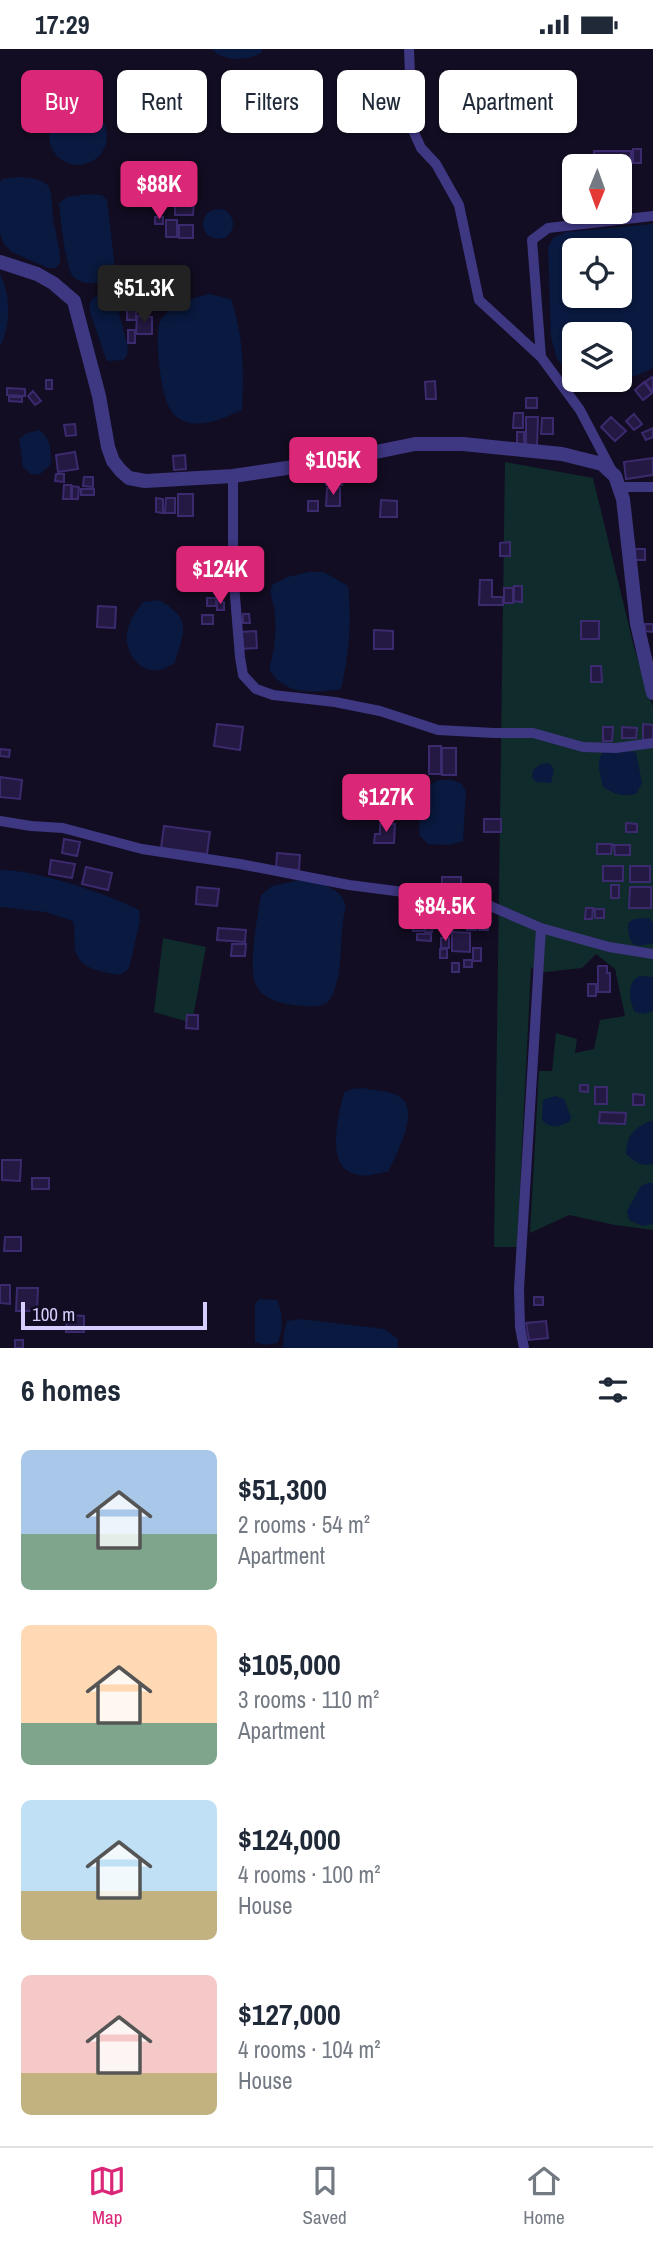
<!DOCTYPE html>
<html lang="en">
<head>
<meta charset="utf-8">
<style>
  :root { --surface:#fff; --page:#f2f2f3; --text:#1f2937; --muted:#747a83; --line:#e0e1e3; --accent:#db2777 }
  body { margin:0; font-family:"Archivo Narrow",sans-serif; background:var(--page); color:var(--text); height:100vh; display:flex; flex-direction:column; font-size:26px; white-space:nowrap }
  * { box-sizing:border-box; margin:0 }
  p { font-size:23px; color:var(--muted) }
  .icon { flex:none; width:38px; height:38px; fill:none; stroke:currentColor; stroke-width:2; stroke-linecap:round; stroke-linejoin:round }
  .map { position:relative; height:1299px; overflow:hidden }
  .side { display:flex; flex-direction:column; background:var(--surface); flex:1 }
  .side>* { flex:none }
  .hud { position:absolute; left:21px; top:21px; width:612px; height:63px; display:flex; gap:14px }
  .needle { width:46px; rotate:181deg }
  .buttons { position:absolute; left:562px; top:105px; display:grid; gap:14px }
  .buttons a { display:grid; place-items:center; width:70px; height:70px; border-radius:10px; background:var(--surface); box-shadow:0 2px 5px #0004; font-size:35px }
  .scale { position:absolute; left:21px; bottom:18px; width:186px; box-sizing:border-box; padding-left:7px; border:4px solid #d6ceff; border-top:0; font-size:19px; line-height:24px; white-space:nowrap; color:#d6ceff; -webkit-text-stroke:5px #120d22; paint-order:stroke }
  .price { position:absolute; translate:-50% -60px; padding:0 16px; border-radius:7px; background:var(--accent); color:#fff; font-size:23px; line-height:46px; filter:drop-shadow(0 2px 4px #0008) }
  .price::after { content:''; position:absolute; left:50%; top:42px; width:21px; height:16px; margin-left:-10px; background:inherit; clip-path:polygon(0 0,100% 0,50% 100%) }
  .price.active { background:#222; color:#fff }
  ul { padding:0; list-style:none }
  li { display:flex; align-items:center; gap:21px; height:175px; padding:0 21px }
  li span { display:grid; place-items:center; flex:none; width:196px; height:140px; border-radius:10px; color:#555 }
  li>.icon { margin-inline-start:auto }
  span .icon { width:84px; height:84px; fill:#fffc; stroke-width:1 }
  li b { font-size:30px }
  h2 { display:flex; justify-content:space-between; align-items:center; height:84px; padding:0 21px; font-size:30px }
  .tag { padding:0 24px; border-radius:10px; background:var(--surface); box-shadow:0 2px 5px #0004; font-size:24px; line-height:63px }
  .tag.active { background:var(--accent); color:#fff }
  .status { display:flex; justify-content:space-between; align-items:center; height:49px; padding:0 35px; background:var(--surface); direction:ltr }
  .status svg { height:19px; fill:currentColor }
  .menu { display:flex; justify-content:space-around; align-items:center; height:98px; border-top:2px solid var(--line); background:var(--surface); font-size:19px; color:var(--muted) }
  .menu a { display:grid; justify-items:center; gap:4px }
  .menu .active { color:var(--accent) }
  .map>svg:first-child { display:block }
  .green { fill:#102b2c }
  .water { fill:#09193f; fill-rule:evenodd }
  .building { fill:#241943; stroke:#3c2a6f; stroke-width:2 }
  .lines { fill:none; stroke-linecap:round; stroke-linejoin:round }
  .minor { stroke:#3e3782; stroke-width:10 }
  .tertiary { stroke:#3e3782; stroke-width:14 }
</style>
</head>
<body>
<div class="status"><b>17:29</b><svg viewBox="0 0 49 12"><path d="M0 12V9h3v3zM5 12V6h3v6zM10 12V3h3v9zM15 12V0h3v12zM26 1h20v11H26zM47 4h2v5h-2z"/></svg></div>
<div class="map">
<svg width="653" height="1299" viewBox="0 0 653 1299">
  <rect width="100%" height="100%" fill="#120d22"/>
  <path class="green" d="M505,413L593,429L634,598L653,658V1181L615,1176L569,1166L530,1184L539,1022H552L556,984L577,990L575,1004L594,1000L600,971L625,967L615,920L596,905L582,919L537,924L531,918L517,1198H494Z
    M163,889L206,898L192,974L154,963Z"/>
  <path class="water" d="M212,0H263L261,4C247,12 223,13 212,0Z
    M49 87a29 29 0 1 1 58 0a29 29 0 1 1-58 0Z
    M17,128C60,130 49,142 54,175C56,188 61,201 60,214L56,219H48L12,203L3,194L0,184V133L3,130Z
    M87,145L102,146L107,151L115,219L114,228C102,234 82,239 72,226C66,218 60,167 59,154L67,148Z
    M203 175a15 15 0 1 1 30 0a15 15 0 1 1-30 0Z
    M653,175V319L636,327H620V285H574V326H571L557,310L551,288L548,198L553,189L566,183ZM574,201H620V247H574Z
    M0,225C11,247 11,276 0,298Z
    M107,245L114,248L116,252L128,299L127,307L123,311L108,312L106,310L90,263C88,249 95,246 107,245Z
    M210,245L231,250C244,290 244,320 242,361C226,368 208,377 190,374C180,373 171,364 167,354C161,338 154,289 160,273C167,257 194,248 210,245Z
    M39,381C51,390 51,401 51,415L40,425L32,426L23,418L19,390L27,384Z
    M309,523H324L348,537C352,572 349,606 341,640C315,644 284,647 269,620C275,601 277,579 274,558C272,549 269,545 272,536L287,528Z
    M159,551C193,571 184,581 175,614C170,616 164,621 159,621C138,624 124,602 127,583C129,572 136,562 143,553Z
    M604,701L636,703L642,734L637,744C623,749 615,745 603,738C600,724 595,713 604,701Z
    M548,714L551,716L554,721L551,734L536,733L532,728L533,721L541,715Z
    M439,731H452L462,735L466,743L463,792C451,797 440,796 428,795L420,787C418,766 416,740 439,731Z
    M0,821C30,819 113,846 139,861L140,872L129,920L120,926C103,923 79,921 75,900C74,891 75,881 73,872L45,863L0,858Z
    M300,831C318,834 341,837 346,857C338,886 345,919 332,947C327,958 314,958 304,957C289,956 268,953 259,941C245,926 258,867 261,846L272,837Z
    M649,869L653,874V894C632,900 629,896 628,874L634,870Z
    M640,927L653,928V962L644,965L635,963C629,952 626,932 640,927Z
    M363,1039C373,1041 387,1042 397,1046C423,1058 396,1106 388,1123C376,1124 367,1129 355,1125C324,1117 339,1065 344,1043L353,1040Z
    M555,1047L564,1050L571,1068L569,1073C558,1078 551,1080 542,1071L543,1051Z
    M650,1072L653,1073V1115C641,1118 634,1112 626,1105C627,1086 633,1080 650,1072Z
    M648,1134H653V1175L643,1177L629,1171L627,1162L641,1137Z
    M259,1250L277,1251C283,1263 284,1282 277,1294L264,1296L255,1293V1255Z
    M301,1270L385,1280L398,1290V1299H283L284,1284L287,1272Z"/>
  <path class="building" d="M633,100H641V114H633Z
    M594,102H631V125H620V117H594Z
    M165,123H194V150L165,149Z
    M175,152H194L193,166H175Z
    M155,168H163V175H155Z
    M166,171H177V188H166Z
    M179,176H193V189H179Z
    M127,256H136V271H127Z
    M137,267L152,268V285H136Z
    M128,281H135V294H128Z
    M652,328L653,330V343L645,333Z
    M46,331H52V340H46Z
    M435,332L436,350H426L425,333Z
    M644,333L652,344L643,351L635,341Z
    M7,339L25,340V347L7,346Z
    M33,342L41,352L35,356L28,347Z
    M9,348H22V353L9,352Z
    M526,349H537V359H526Z
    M514,364H523V379H513Z
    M634,365L642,375L634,381L626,372Z
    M526,368H538L537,398H526Z
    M611,368L626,382L615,392L601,378Z
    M542,369H553V385H541Z
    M75,375L76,386L66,387L64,376Z
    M653,379V388L646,391L642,384Z
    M517,383H524V397H517Z
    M75,403L78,420L58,423L56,406Z
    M185,406L186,420L174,421L173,407Z
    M653,409V426L626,430L624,413Z
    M56,425H64V433L55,432Z
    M326,426H342V436H326Z
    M84,428H93V438L83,437Z
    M64,436H71V450H63Z
    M72,437L79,438L78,450H72Z
    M327,439H340V457H326Z
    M81,440H94V446H81Z
    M178,445H193V467H178Z
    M156,449L163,450V464L156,463Z
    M166,449H175V464H165Z
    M381,451L397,452V468H380Z
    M308,452H318V462H308Z
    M510,493V507H500V494Z
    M634,500H645V511H634Z
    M181,507H191V519H181Z
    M230,510V530H218L217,511Z
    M204,512H215V528H204Z
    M196,515H202V527H196Z
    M193,521V528H185V522Z
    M480,531H492V548H503V556H479Z
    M514,537H522V553L514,552Z
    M504,539H513V554H504Z
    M207,549H216V557H207Z
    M217,552L224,553V561H217Z
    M98,557L116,558L115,579L97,578Z
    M243,565H249L250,574H243Z
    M202,566H213V575H202Z
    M581,572H599V590H581Z
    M645,575H653V583L645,582Z
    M374,581L393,582V600H374Z
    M256,582L257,599L241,600L240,583Z
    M591,617H601L602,633H591Z
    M217,675L243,678L240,701L214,697Z
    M643,675L653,676V691H643Z
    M603,678H613L612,692H603Z
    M622,678L637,679L636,689H622Z
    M429,697H441V725H429Z
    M442,699H456V726H442Z
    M0,700L10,701L9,708L0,707Z
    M0,728L22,731L20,750L0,748Z
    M359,742L375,746L373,755L357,752Z
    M484,770H501V783H484Z
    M626,774L637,775V783H626Z
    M380,775H395L394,794H374L375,785H380Z
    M164,777L210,783L207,805L161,799Z
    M64,790L80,793L77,807L62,804Z
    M597,795H612L611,805H597Z
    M614,796H630V806H615Z
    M277,804L300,806L299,821L276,819Z
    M51,811L75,815L72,829L49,825Z
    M603,817H623V832H603Z
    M630,817H650V833H630Z
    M86,818L112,824L108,841L82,835Z
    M442,828H461V840H442Z
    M611,836H619V849H611Z
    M197,838L219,840L217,857L196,855Z
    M630,838H651V859H629Z
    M473,839H487V851H473Z
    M448,856H462V868H448Z
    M586,859H593L592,870H585Z
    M595,860H604V869H595Z
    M425,866H433L432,883H425Z
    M413,868H425V882H413Z
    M479,871H488V881H479Z
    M467,873H476V881H467Z
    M440,874H453V881L440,880Z
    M218,879L246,881L245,893L217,891Z
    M452,883L470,884V903L452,902Z
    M417,885H431V892L417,891Z
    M441,889H449V899H441Z
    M232,895H246L245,907H231Z
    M473,899H481V912H473Z
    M440,900H447V909H440Z
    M464,911H472V918H464Z
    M452,914H459V923H452Z
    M598,917H607V924H610V943H598Z
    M588,935H596V947H588Z
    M187,966H198V980L186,979Z
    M580,1036H588V1043L580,1042Z
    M595,1038H607V1055H595Z
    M633,1045L644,1046V1056H633Z
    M600,1063L626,1064L625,1075L599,1074Z
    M2,1111H21L20,1132L2,1131Z
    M32,1129H49V1140H32Z
    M5,1188H21V1202H4Z
    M0,1236H10V1255L0,1254Z
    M17,1239H38L37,1262H16Z
    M534,1248H543V1256H534Z
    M67,1266L84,1267V1283H66Z
    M546,1272L548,1289L529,1291L526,1274Z
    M15,1291H23V1299H15Z"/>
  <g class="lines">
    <path class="minor" d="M409,0L412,79L421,99L436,115L459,156L479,251L541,308L580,361L611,420
      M541,308L532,191L548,179L653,167
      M233,427V523L240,608L243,626L256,640L273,646L335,653L380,662L438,681L494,684H533L583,698L616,699L653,694
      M620,438H653
      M0,772L31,777L63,779L142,800L240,815L349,836L481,853L541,879L609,898L653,905
      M524,1299L520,1278L519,1240L541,879"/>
    <path class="tertiary" d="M0,213L37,225L53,234L74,252L99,347L108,398L113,412L121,422L129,429L145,432L233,427L327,413L415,395H463L562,405L602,415L615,427L623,450L637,575L653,644"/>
  </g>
</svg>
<div class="buttons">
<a><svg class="needle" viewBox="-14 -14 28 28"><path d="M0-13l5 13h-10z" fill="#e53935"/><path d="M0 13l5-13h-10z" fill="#747a83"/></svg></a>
<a><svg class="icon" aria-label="locate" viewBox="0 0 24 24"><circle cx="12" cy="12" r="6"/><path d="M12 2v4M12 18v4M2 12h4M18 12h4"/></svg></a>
<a><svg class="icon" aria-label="layers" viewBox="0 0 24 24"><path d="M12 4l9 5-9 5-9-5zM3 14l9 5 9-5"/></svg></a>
</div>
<div class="scale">100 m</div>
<b class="price" style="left:159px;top:172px">$88K</b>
<b class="price active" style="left:144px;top:276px">$51.3K</b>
<b class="price" style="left:333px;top:448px">$105K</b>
<b class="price" style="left:220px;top:557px">$124K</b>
<b class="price" style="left:386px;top:785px">$127K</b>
<b class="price" style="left:445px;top:894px">$84.5K</b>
<div class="hud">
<a class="tag active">Buy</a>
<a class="tag">Rent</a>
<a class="tag">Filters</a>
<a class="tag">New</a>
<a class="tag">Apartment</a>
</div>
</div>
<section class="side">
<h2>6 homes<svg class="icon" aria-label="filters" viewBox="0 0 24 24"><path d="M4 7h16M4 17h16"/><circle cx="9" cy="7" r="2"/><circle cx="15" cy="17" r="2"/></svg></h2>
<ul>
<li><span style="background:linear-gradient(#a9c7e8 60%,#7fa58c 0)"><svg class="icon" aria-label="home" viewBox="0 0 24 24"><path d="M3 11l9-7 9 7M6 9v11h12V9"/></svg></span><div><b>$51,300</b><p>2 rooms · 54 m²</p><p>Apartment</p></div></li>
<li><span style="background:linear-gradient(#ffd9b3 70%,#7fa58c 0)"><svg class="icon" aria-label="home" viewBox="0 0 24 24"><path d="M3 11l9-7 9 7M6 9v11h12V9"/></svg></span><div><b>$105,000</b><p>3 rooms · 110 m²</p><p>Apartment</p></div></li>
<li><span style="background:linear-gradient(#bfe0f5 65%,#c2b280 0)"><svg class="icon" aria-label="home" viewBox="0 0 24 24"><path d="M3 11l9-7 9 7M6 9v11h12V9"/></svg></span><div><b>$124,000</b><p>4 rooms · 100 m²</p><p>House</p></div></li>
<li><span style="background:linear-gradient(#f6c9c9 70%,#c2b280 0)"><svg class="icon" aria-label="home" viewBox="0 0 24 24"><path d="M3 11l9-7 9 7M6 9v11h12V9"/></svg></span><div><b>$127,000</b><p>4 rooms · 104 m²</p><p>House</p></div></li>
</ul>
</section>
<nav class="menu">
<a class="active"><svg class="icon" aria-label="map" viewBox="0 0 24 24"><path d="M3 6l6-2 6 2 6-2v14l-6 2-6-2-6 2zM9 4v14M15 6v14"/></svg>Map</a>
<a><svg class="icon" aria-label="saved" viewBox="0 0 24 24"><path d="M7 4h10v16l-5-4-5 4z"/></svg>Saved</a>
<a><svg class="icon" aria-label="home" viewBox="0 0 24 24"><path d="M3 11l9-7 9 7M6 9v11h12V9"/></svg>Home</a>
</nav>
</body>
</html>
